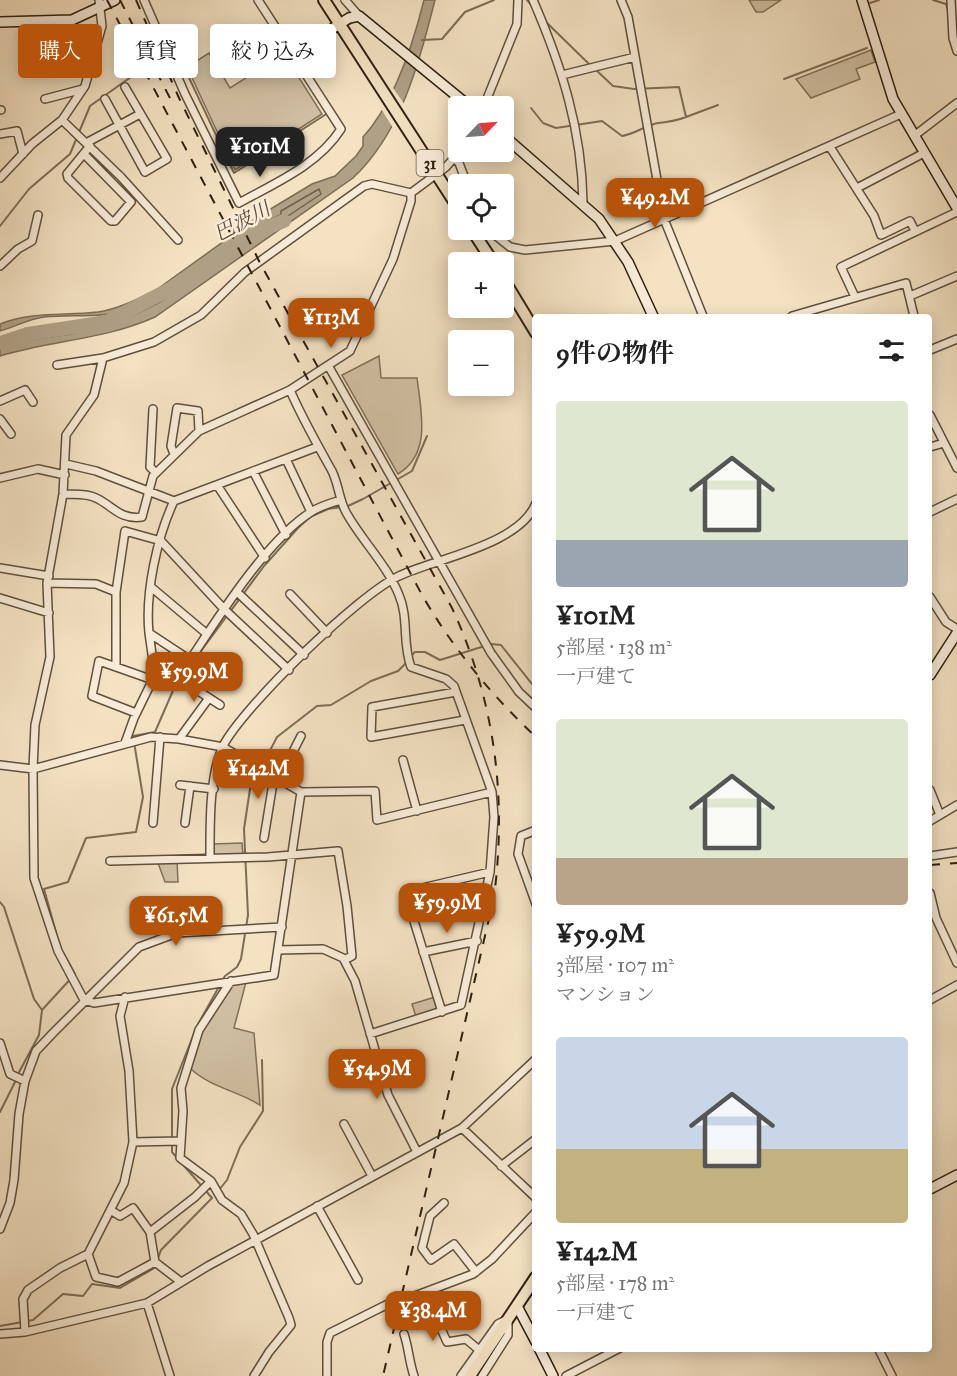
<!DOCTYPE html>
<html lang="ja">
<head>
<meta charset="utf-8">
<style>
  :root { --surface:#fff; --page:#f6f6f6; --text:#222; --muted:#767676; --accent:#b45309 }
  body { margin:0; font-family:"IM FELL Great Primer","Noto Serif JP",serif; background:var(--page); color:var(--text); height:100vh; display:flex; flex-direction:column; font-size:22px; white-space:nowrap }
  * { box-sizing:border-box; margin:0 }
  p { font-size:20px; color:var(--muted) }
  .icon { flex:none; width:33px; height:33px; fill:none; stroke:currentColor; stroke-width:2; stroke-linecap:round; stroke-linejoin:round }
  .map { position:relative; flex:1; overflow:hidden }
  .details { position:absolute; left:532px; top:314px; width:400px; height:1038px; display:flex; flex-direction:column; background:var(--surface); border-radius:6px; box-shadow:0 3px 15px #0003 }
  .details>* { flex:none }
  .hud { position:absolute; left:18px; top:24px; width:424px; height:54px; display:flex; gap:12px }
  .needle { width:39px; rotate:65deg }
  .controls { position:absolute; left:448px; top:96px; display:grid; gap:12px }
  .controls a { display:grid; place-items:center; width:66px; height:66px; border-radius:6px; background:var(--surface); box-shadow:0 3px 15px #0003; font-size:30px }
  .price { position:absolute; translate:-50% -51px; padding:0 14px; border-radius:12px; background:var(--accent); color:#fff; font-size:20px; line-height:39px; filter:drop-shadow(0 2px 3px #0008) }
  .price::after { content:''; position:absolute; left:50%; top:36px; width:18px; height:14px; margin-left:-9px; background:inherit; clip-path:polygon(0 0,100% 0,50% 100%) }
  .price.current { background:#222; color:#fff }
  ul { padding:0; list-style:none }
  li { display:grid; align-content:center; gap:12px; height:318px; padding:0 24px }
  li span { display:grid; place-items:center; height:186px; border-radius:6px; color:#555 }
  li>.icon { margin-inline-start:auto }
  span .icon { width:108px; height:108px; fill:#fffc; stroke-width:1 }
  li b { font-size:26px }
  h2 { display:flex; justify-content:space-between; align-items:center; height:72px; padding:0 24px; font-size:26px }
  .tag { padding:0 21px; border-radius:6px; background:var(--surface); box-shadow:0 3px 15px #0003; font-size:21px; line-height:54px }
  .tag.current { background:var(--accent); color:#fff }
  .map>svg:first-child { display:block }
  .green { fill:#d2c1a5; stroke:#80705a; stroke-width:1.5 }
  .water { fill:#b0a086; stroke:#7c6d57; stroke-width:1.5 }
  .pier { fill:#f4e2c3 }
  .lines { fill:none; stroke-linecap:round; stroke-linejoin:round }
  .shore { stroke:#6e604b; stroke-width:1.5 }
  .stream { stroke:#7c6d57; stroke-width:2 }
  .river { stroke:#b0a086; stroke-width:14 }
  .street-casing { stroke:#5f503d; stroke-width:10 }
  .secondary-casing { stroke:#2d2010; stroke-width:12 }
  .primary-casing { stroke:#2d2010; stroke-width:14 }
  .street { stroke:#f8ecd8; stroke-width:7 }
  .secondary { stroke:#f8ecd8; stroke-width:9 }
  .primary { stroke:#f4e2c3; stroke-width:10 }
  .rail { stroke:#2d2010; stroke-width:2; stroke-dasharray:10 10; stroke-linecap:butt }
  .labels { text-anchor:middle; stroke-width:5; stroke-linejoin:round; paint-order:stroke }
  .shield { fill:#f8ecd8; stroke:#6a5d4c; stroke-width:1.5 }
  .shield-label { font-size:16px; font-weight:bold; fill:#2d2010 }
  .water-label { font-size:20px; font-style:italic; fill:#5b4d39; stroke:#f8ecd8 }
</style>
</head>
<body>
<div class="map">
<svg width="957" height="1376" viewBox="0 0 957 1376">
  <rect width="100%" height="100%" fill="#f4e2c3"/>
  <filter id="stains"><feTurbulence type="fractalNoise" baseFrequency=".00333" numOctaves="4"/><feColorMatrix values="0 0 0 0 .2 0 0 0 0 .09 0 0 0 0 .02 0 0 0 .5 -.17"/></filter>
  <radialGradient id="worn" r=".72"><stop offset=".6" stop-color="#630" stop-opacity="0"/><stop offset="1" stop-color="#630" stop-opacity=".3"/></radialGradient>
  <path class="green" d="M749,0H781L763,12H756Z
    M871,50L875,62L856,69L860,79L811,98L796,79Z
    M209,53L230,88L284,54L322,114L235,170L187,67Z
    M379,356L381,378H417C421,411 432,454 398,474L342,375Z
    M242,843L243,854L213,855V844Z
    M177,862L178,882H165L158,863Z
    M246,982L234,1028L254,1033L260,1105C238,1091 210,1087 191,1069L202,1032L233,983Z
    M435,997L439,1010L416,1017L412,1004Z"/>
  <path class="water" d="M424,0H435C419,62 402,132 353,178L155,317C104,340 52,340 0,356V344L72,334L132,316L160,302L263,231L280,215C226,238 186,287 131,309C103,319 73,314 44,317C28,319 15,327 0,331V324C33,311 64,316 98,312C118,309 138,299 156,290L259,216L312,184L335,176L356,156L363,146V137C394,103 413,44 424,0Z"/>
  <path class="pier" d="M391,85L405,105L393,128L380,107Z"/>
  <g class="lines">
    <path class="shore" d="M319,189L321,194L285,218L281,217V211Z"/>
    <path class="stream" d="M527,0L534,8
      M933,0L946,4L949,13
      M870,3L879,0
      M543,19L590,65
      M344,27L355,21
      M329,36L339,30
      M422,40L442,39L465,12L494,0
      M595,69L613,86L634,89L679,87L686,117L718,105
      M784,79L867,48
      M531,108L543,123L556,128L602,121L622,136C635,134 646,125 658,123C668,122 676,121 686,117
      M0,226L29,189L70,154L90,106L138,72L183,65L234,173L328,113
      M410,657L415,652H425L440,660L491,644L501,645L536,689
      M262,766L277,737L317,706L331,705L371,681L398,671L407,662
      M0,902L4,907L34,999L42,1010L39,1035L18,1074
      M42,1010L75,974L60,947L44,889L68,882L86,838L136,832L143,797L133,736L155,732L175,686L264,566L298,528L310,517L328,509L348,506L363,499L412,471L427,436
      M0,1112L16,1080
      M219,1190L227,1180L240,1147L263,1111L262,1060
      M157,1261L161,1250L212,1198L172,1152V1089L197,1026L225,976L237,967L241,959L248,915L244,829L250,789L259,771
      M0,1326L33,1320L63,1294L83,1296L92,1284L120,1288L156,1267"/>
    <path class="river" d="M0,343L28,334L107,322L170,289L249,235L284,221"/>
    <defs>
      <path id="street" d="M144,0L185,94L239,203C275,183 318,165 341,129L258,0
        M345,0L359,16
        M533,0C562,67 582,130 583,203
        M621,0L628,17L664,219L703,316
        M951,0L953,38L957,51
        M562,75L635,57
        M45,99L83,89
        M105,99L145,172L167,159L125,87
        M484,106L517,24L518,0
        M0,110H1
        M62,120L121,177L178,240
        M0,134L17,131L23,154
        M914,136L957,103
        M86,143L140,114
        M830,147L874,216L881,235L910,221L915,231
        M84,154L131,202L115,221H111L68,178L67,174L90,146
        M454,158L459,163L467,184
        M0,178L32,144L62,120L85,86L102,26L99,0
        M857,188L924,153
        M489,230L510,247L525,250L615,241L901,114
        M0,266L18,249L32,241L38,215
        M910,296L957,276
        M855,297L841,267L957,212
        M792,316L906,283L914,316
        M930,350L957,339
        M57,365L103,358
        M329,367L491,653L519,692L536,708
        M290,390C302,418 317,444 332,471C339,485 339,501 347,514C363,542 387,565 399,595C409,618 402,644 411,667L446,679L454,686L492,792L494,817L490,872L461,1005L370,1034
        M0,401L25,390L33,402
        M153,409L150,467L156,473
        M930,415L957,468
        M0,419L11,434
        M930,447L944,443
        M174,454L171,446L177,408L198,411L199,431
        M286,459L311,512
        M66,464L96,471L174,501
        M253,471L286,535
        M0,478L38,469L65,475
        M217,485L265,558
        M63,494C73,495 86,493 96,498C112,505 119,520 142,517L153,476L199,431L290,390L350,351L393,259L411,201V193L446,167L459,152
        M930,512L957,499
        M0,568L49,576
        M47,583L96,584L116,592
        M151,587L207,634
        M237,592L304,655
        M290,594L327,633
        M930,597L946,622L957,629
        M0,598L49,613
        M149,633C145,593 157,537 174,501L317,447
        M116,667V592L125,531L161,541L224,609L289,670
        M183,681L220,705
        M456,692L372,707L371,737L465,720
        M136,713L92,696L99,661L153,680
        M179,739L209,698
        M125,743L134,718L155,675L149,633L190,660C219,616 267,540 311,512C320,506 331,503 341,500
        M403,760L417,811
        M0,765L33,769L151,737L179,739L223,747L301,792L375,791L377,820L492,792
        M180,785L214,789
        M930,790L940,815
        M301,792L274,975L94,1003L84,1000L58,951L34,878L33,769L35,725L50,657L47,583L63,494L66,435L94,395L103,358L154,342L201,315L245,272L364,186L372,184L411,193
        M930,821L957,805
        M153,823L160,737
        M185,823L190,786
        M536,830L521,836L518,854L536,904
        M264,838L273,783L279,779L301,736
        M930,856L957,852
        M210,858C210,826 209,776 223,746C243,707 359,594 399,576C437,558 520,545 536,503
        M110,861L268,857L338,851L347,906L352,956L344,960
        M930,893L936,918L957,963
        M278,950L323,949L343,958L355,981L388,1095L417,1152
        M423,952L477,941
        M231,981L199,1030L181,1088L183,1111L180,1158L211,1181L222,1200L241,1214L253,1234L289,1318L291,1325L269,1352L254,1376
        M930,1000L957,985
        M442,1012L405,892L490,872
        M0,1043L10,1074L25,1081
        M344,1124L372,1176
        M462,1128L536,1198
        M133,1142L179,1141
        M501,1166L536,1139
        M444,1203L430,1216L422,1248L431,1260L454,1244L476,1272
        M317,1206L358,1280
        M112,1211L120,1216L133,1208L150,1232L155,1262L181,1282
        M0,1229L10,1203L14,1180L19,1114L25,1081L36,1051L53,1033L139,947L177,933L282,927
        M150,1232L195,1197L211,1181
        M88,1254L96,1277L118,1282L155,1262
        M425,1293L447,1342L466,1339L479,1350
        M412,1297L473,1274L492,1259L536,1212
        M147,1303L170,1376
        M25,1332L23,1299L28,1290L60,1268L88,1254L124,1183L133,1142L129,1071L120,1016L125,997
        M0,1334L25,1332L147,1303L208,1266L462,1128L536,1059
        M404,1334C409,1349 409,1362 414,1376
        M878,1348L892,1376
        M327,1376V1342L330,1333L392,1302
        M461,1376L498,1324L508,1319V1335L482,1376
        M566,1376L620,1348"/>
      <path id="secondary" d="M862,0L893,99L957,208
        M0,22L72,20L115,0
        M293,54L349,18L359,16L469,106
        M504,136L599,219L628,262L653,316
        M930,675L957,633
        M930,1189L957,1175
        M517,1306L536,1342
        M539,1348L553,1376"/>
      <path id="primary" d="M324,0L459,209
        M472,230L493,262
        M504,280L536,333
        M470,1376L536,1277"/>
    </defs>
    <use href="#street" class="street-casing"/>
    <use href="#secondary" class="secondary-casing"/>
    <use href="#primary" class="primary-casing"/>
    <use href="#street" class="street"/>
    <use href="#secondary" class="secondary"/>
    <use href="#primary" class="primary"/>
    <path class="rail" d="M107,0L422,595C453,648 490,694 536,737
      M120,0L173,104
      M136,0L179,98L260,263L452,608C495,701 507,797 494,897L383,1376
      M930,865L957,863"/>
  </g>
  <g class="labels">
    <rect class="shield" x="416.5" y="150" width="27" height="26" rx="4.5"/>
    <g class="shield-label">
      <text x="430" y="169">31</text>
    </g>
    <g class="water-label">
      <text transform="translate(242 221) rotate(-28)" y="7">巴波川</text>
    </g>
  </g>
  <rect width="100%" height="100%" filter="url(#stains)"/>
  <rect width="100%" height="100%" fill="url(#worn)"/>
</svg>
<div class="controls">
<a><svg class="needle" viewBox="-14 -14 28 28"><path d="M0-13l5 13h-10z" fill="#e53935"/><path d="M0 13l5-13h-10z" fill="#767676"/></svg></a>
<a><svg class="icon" aria-label="locate" viewBox="0 0 24 24"><circle cx="12" cy="12" r="6"/><path d="M12 2v4M12 18v4M2 12h4M18 12h4"/></svg></a>
<a>+</a>
<a>−</a>
</div>
<b class="price current" style="left:260px;top:178px">¥101M</b>
<b class="price" style="left:655px;top:229px">¥49.2M</b>
<b class="price" style="left:331px;top:349px">¥113M</b>
<b class="price" style="left:194px;top:703px">¥59.9M</b>
<b class="price" style="left:258px;top:800px">¥142M</b>
<b class="price" style="left:447px;top:934px">¥59.9M</b>
<b class="price" style="left:176px;top:947px">¥61.5M</b>
<b class="price" style="left:377px;top:1100px">¥54.9M</b>
<b class="price" style="left:433px;top:1342px">¥38.4M</b>
<div class="hud">
<a class="tag current">購入</a>
<a class="tag">賃貸</a>
<a class="tag">絞り込み</a>
</div>
<section class="details">
<h2>9件の物件<svg class="icon" aria-label="filters" viewBox="0 0 24 24"><path d="M4 7h16M4 17h16"/><circle cx="9" cy="7" r="2"/><circle cx="15" cy="17" r="2"/></svg></h2>
<ul>
<li><span style="background:linear-gradient(#dfe7d0 75%,#9aa5b1 0)"><svg class="icon" aria-label="home" viewBox="0 0 24 24"><path d="M3 11l9-7 9 7M6 9v11h12V9"/></svg></span><div><b>¥101M</b><p>5部屋 · 138 m²</p><p>一戸建て</p></div></li>
<li><span style="background:linear-gradient(#dfe7d0 75%,#b9a48a 0)"><svg class="icon" aria-label="home" viewBox="0 0 24 24"><path d="M3 11l9-7 9 7M6 9v11h12V9"/></svg></span><div><b>¥59.9M</b><p>3部屋 · 107 m²</p><p>マンション</p></div></li>
<li><span style="background:linear-gradient(#c9d6e8 60%,#c2b280 0)"><svg class="icon" aria-label="home" viewBox="0 0 24 24"><path d="M3 11l9-7 9 7M6 9v11h12V9"/></svg></span><div><b>¥142M</b><p>5部屋 · 178 m²</p><p>一戸建て</p></div></li>
</ul>
</section>
</div>
</body>
</html>
